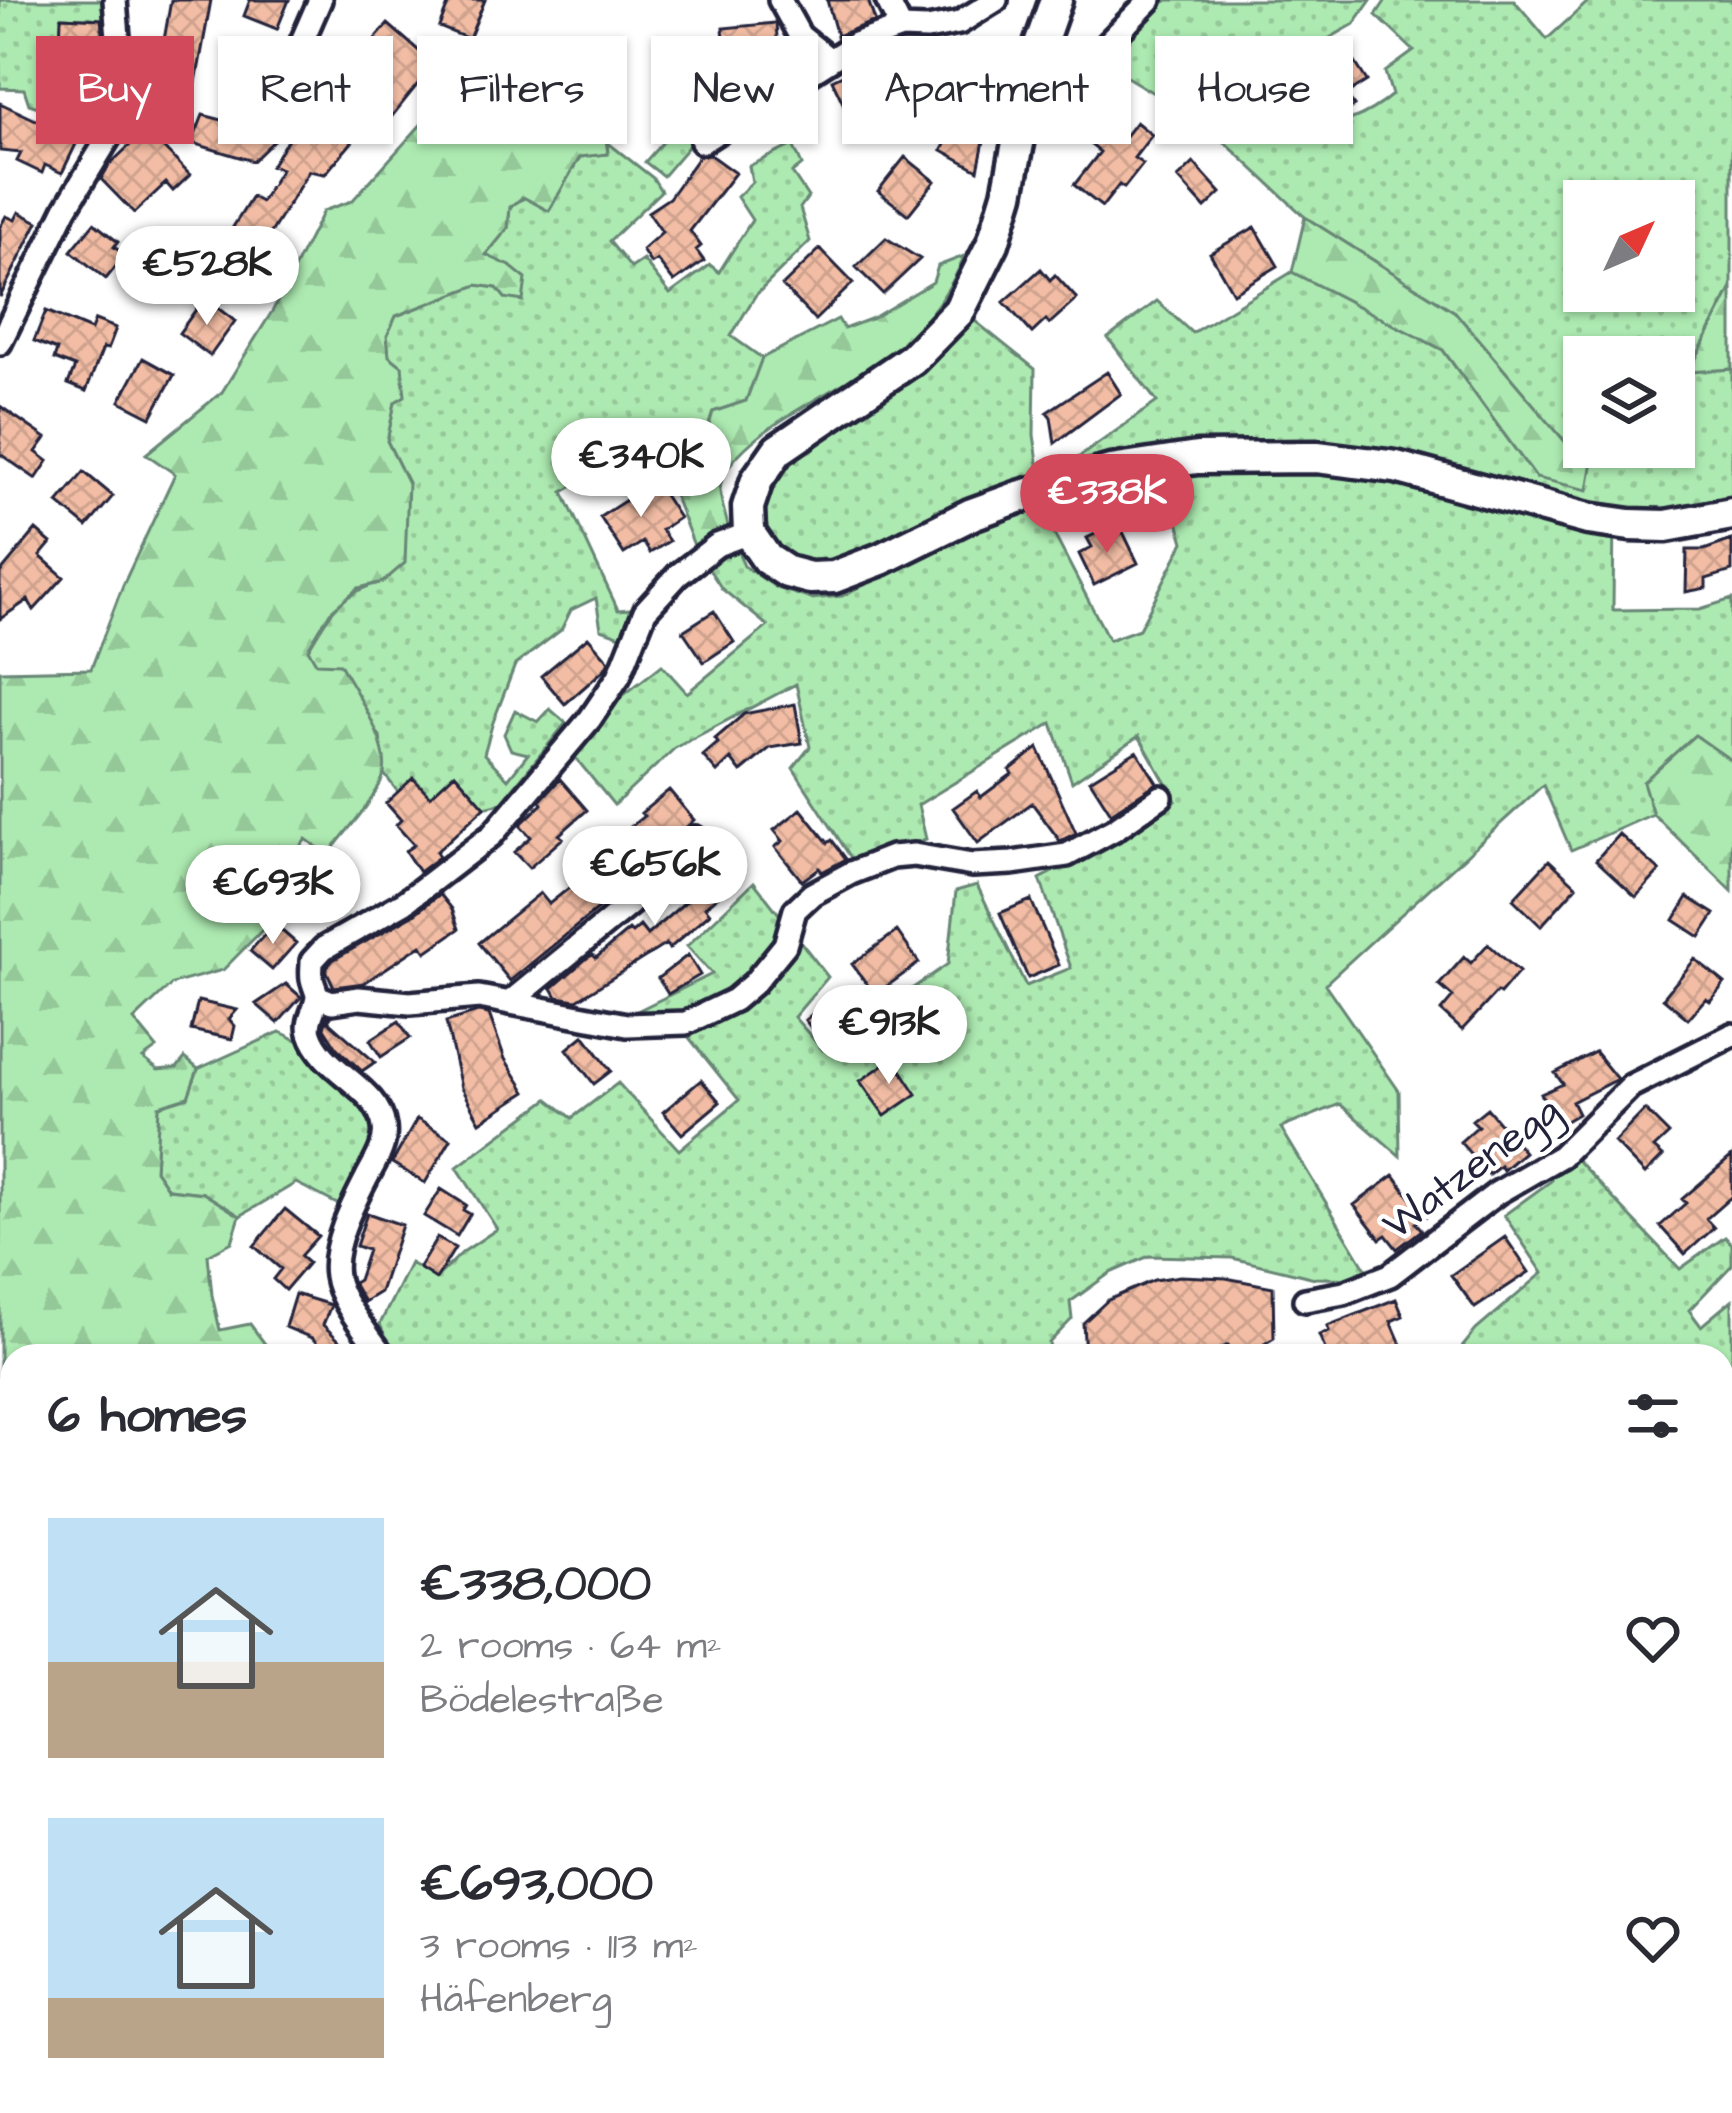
<!DOCTYPE html>
<html lang="en">
<head>
<meta charset="utf-8">
<style>
  :root { --surface:#fff; --page:#f2f2f3; --text:#2b2b33; --muted:#7c7c81; --accent:#d1495b }
  body { margin:0; font-family:"Architects Daughter",sans-serif; background:var(--page); color:var(--text); height:100vh; display:flex; flex-direction:column; font-size:45px; white-space:nowrap }
  * { box-sizing:border-box; margin:0 }
  p { font-size:39px; color:var(--muted) }
  .icon { flex:none; width:66px; height:66px; fill:none; stroke:currentColor; stroke-width:2; stroke-linecap:round; stroke-linejoin:round }
  .map { position:relative; flex:1; overflow:hidden }
  .details { position:absolute; left:0px; top:1344px; width:1734px; height:771px; display:flex; flex-direction:column; background:var(--surface); border-radius:36px 36px 0 0; box-shadow:0 3px 9px #0004 }
  .details>* { flex:none }
  .banner { position:absolute; left:36px; top:36px; width:1662px; height:108px; display:flex; gap:24px }
  .needle { width:78px; rotate:46deg }
  .tools { position:absolute; left:1563px; top:180px; display:grid; gap:24px }
  .tools a { display:grid; place-items:center; width:132px; height:132px; border-radius:0px; background:var(--surface); box-shadow:0 3px 9px #0004; font-size:60px }
  .price { position:absolute; translate:-50% -102px; padding:0 27px; border-radius:42px; background:#fff; color:#222; font-size:39px; line-height:78px; filter:drop-shadow(0 3px 6px #0008) }
  .price::after { content:''; position:absolute; left:50%; top:72px; width:36px; height:27px; margin-left:-18px; background:inherit; clip-path:polygon(0 0,100% 0,50% 100%) }
  .price.selected { background:var(--accent); color:#fff }
  ul { padding:0; list-style:none }
  li { display:flex; align-items:center; gap:36px; height:300px; padding:0 48px }
  li span { display:grid; place-items:center; flex:none; width:336px; height:240px; border-radius:0px; color:#555 }
  li>.icon { margin-inline-start:auto }
  span .icon { width:144px; height:144px; fill:#fffc; stroke-width:1 }
  li b { font-size:51px }
  h2 { display:flex; justify-content:space-between; align-items:center; height:144px; padding:0 48px; font-size:51px }
  .pill { padding:0 42px; border-radius:0px; background:var(--surface); box-shadow:0 3px 9px #0004; font-size:42px; line-height:108px }
  .pill.selected { background:var(--accent); color:#fff }
  .map>svg:first-child { display:block }
  .built { fill:#fbebe4 }
  .grass { fill:url(#grass-dots); stroke:#688676; stroke-width:3; fill-rule:evenodd }
  .forest { fill:url(#forest-firs); stroke:#688676; stroke-width:3 }
  .lines { fill:none; stroke-linecap:round; stroke-linejoin:round }
  .stream { stroke:#6391a6; stroke-width:6 }
  .building { fill:url(#building-cross-hatch); stroke:#22223b; stroke-width:3 }
  .minor-casing { stroke:#22223b; stroke-width:30 }
  .secondary-casing { stroke:#22223b; stroke-width:39 }
  .minor { stroke:#fff; stroke-width:21 }
  .secondary { stroke:#fff; stroke-width:30 }
  .labels { text-anchor:middle; stroke-width:9; stroke-linejoin:round; paint-order:stroke }
  .street-label { font-size:42px; fill:#22223b; stroke:#fff }
</style>
</head>
<body>
<div class="map">
<svg width="1732" height="2113" viewBox="0 0 1732 2113">
  <defs>
    <pattern id="grass-dots" width="8" height="8" patternUnits="userSpaceOnUse" patternTransform="scale(3)"><rect width="8" height="8" fill="#adeab1"/><path d="M2 2h.1M6 6h.1" fill="none" stroke="#95c899" stroke-width="1.8" stroke-linecap="round"/></pattern>
    <pattern id="forest-firs" width="22" height="20" patternUnits="userSpaceOnUse" patternTransform="scale(3)"><rect width="22" height="20" fill="#adeab1"/><path d="M5 1l3.5 6h-7zM16 11l3.5 6h-7z" fill="#95c899"/></pattern>
    <pattern id="building-cross-hatch" width="8" height="8" patternUnits="userSpaceOnUse" patternTransform="scale(3)"><rect width="8" height="8" fill="#f2bda4"/><path d="M0 0l8 8M0 8l8-8" fill="none" stroke="#cfa28e"/></pattern>
  </defs>
  <rect width="100%" height="100%" fill="#fff"/>
  <filter id="ink" filterUnits="userSpaceOnUse"><feTurbulence type="fractalNoise" baseFrequency=".00833" numOctaves="2"/><feDisplacementMap in="SourceGraphic" scale="24" xChannelSelector="R" yChannelSelector="G"/><feConvolveMatrix kernelMatrix="1 2 1 2 8 2 1 2 1" color-interpolation-filters="sRGB"/></filter>
  <g filter="url(#ink)">
    <path class="built" d="M0,1576L12,1597V2103H411L410,2113H0Z"/>
    <path class="grass" d="M0,0H106L109,9L106,19L62,17L59,74H42L41,105L98,108L103,111L97,126L29,104L24,89L0,88Z
      M1168,0H1371L1354,24L1257,80L1286,136C1327,127 1360,123 1392,95L1385,72L1414,51L1376,15L1386,0H1514L1547,39L1590,0H1732V288L1689,371L1732,369V498L1686,515L1614,513L1613,610L1700,609L1732,599V761L1694,736L1644,782L1653,814L1571,850L1543,785L1325,984L1399,1091L1400,1156L1340,1104L1281,1128L1372,1279L1315,1278L1232,1258L1149,1256L1110,1273L1070,1302L1072,1319L1049,1343L1051,1356H393L380,1324L410,1263L436,1278L463,1252L497,1229L457,1167L548,1099L572,1118L618,1083L679,1150L739,1100L675,1020L629,1015L712,974L687,946L754,882L828,977L794,1017L823,1050L948,964L956,891L977,885L1026,986L1071,968L1040,879L1176,801L1139,736L1072,782L1052,723L918,805L926,839L855,864L793,768L810,747L796,684L675,748L614,805L574,756L621,697L662,665L687,693L768,626L722,589L695,548L728,527L744,566L777,588L811,599L842,596L971,532L1040,507L1109,640L1139,629L1184,542L1158,454L1068,465L1157,402L1108,338L1157,301L1192,333L1292,272L1443,350L1536,478L1594,455L1567,444L1455,312L1305,217L1205,124L1100,61L1139,18ZM1584,201H1674V291H1584ZM1584,357H1674V447H1584Z
      M675,128L692,142L663,176L645,162Z
      M607,142L653,178L661,191L609,241L631,268L643,260L670,294L710,265L719,272L752,220L737,197L752,182L749,166L793,145L802,165L792,173L808,197L800,208L810,241L755,296L731,336L762,358L746,401L713,412L704,441L683,450L673,427L563,492L618,610L631,609L621,636L601,629L596,598L571,610L561,630L515,665L492,725L484,754L508,779L528,754L511,750L504,734L515,710L538,722L550,709L566,723L501,803L485,807L455,773L430,796L414,778L398,792L384,774L380,736L315,663L308,649C329,614 341,591 383,582L408,483L387,441L402,366L389,356L387,336L396,316L477,285L497,288L510,266L485,256L508,228L510,207C534,189 566,184 580,157L608,154Z
      M970,317L1035,369L1034,435L1040,475L975,500L935,510L933,517C894,536 826,586 784,552C776,545 771,541 768,530C759,502 769,483 787,461Z
      M280,1032L308,1045L370,1115C384,1144 355,1180 341,1206L296,1183L240,1216L203,1193L168,1189L155,1170L159,1106L188,1097L198,1069Z
      M1574,1157L1680,1269L1725,1237L1732,1244V1265L1689,1310L1701,1326L1732,1300V1510L1722,1511V1356H1455L1476,1330L1543,1273L1504,1215L1551,1181L1552,1172Z
      M1722,1778L1732,1783V2036L1722,2043Z"/>
    <path class="forest" d="M515,37L558,40L562,51L582,46L597,59L602,81L614,108L605,132L608,154L580,157L549,211L523,197L510,207L508,228L486,255L510,266L526,279L523,301L505,298L497,288L477,285L396,316L387,336L389,356L402,366L405,396L395,402L387,441L408,483L405,563L383,582L358,588L330,612L308,649L316,663L340,664C355,691 393,746 383,777C375,801 343,834 328,855L306,839L288,863L307,878L279,913L223,970L172,984L134,1020L157,1048L143,1058L158,1070L177,1068L185,1058L198,1069L188,1097L159,1106L155,1170L168,1189L203,1193L240,1216L232,1242L208,1255L212,1295L220,1330L250,1324L274,1356H12V1597L0,1576V671L91,669L123,585L175,474L146,454L222,392L273,310L323,211L352,201L481,58L510,49Z
      M1305,217L1455,312L1567,444L1594,455L1588,490L1536,478L1443,350L1292,272Z
      M964,256C953,289 914,340 885,359C846,386 722,439 720,490C720,501 726,515 728,527L695,548L668,479L701,451L713,412L746,401L762,358L838,319L844,329L873,318L933,282L938,266Z
      M1732,288V369L1689,372Z
      M1695,735L1732,761V891L1653,814L1643,782Z
      M411,2103H1039L1042,2113H410Z"/>
    <g class="lines">
      <path class="stream" d="M0,1590L12,1610
        M305,2103L312,2113"/>
    </g>
    <path class="building" d="M171,0H211L193,99L155,92Z
      M250,0H289L277,29L244,16Z
      M450,0H485L469,39L439,27Z
      M827,0H868L875,21L837,36Z
      M61,17L101,19L104,51L98,108L41,105L42,73L59,74Z
      M776,23L778,52L765,53L768,82L744,97L730,99L723,28Z
      M388,24L434,64L384,126L326,76L341,59L351,67Z
      M1342,42L1367,81L1346,94L1354,106L1336,117L1328,105L1307,119L1299,106L1281,118L1268,96L1313,68L1310,63Z
      M895,47L915,90L872,110L865,106L853,124L832,80L857,68L856,65Z
      M965,82L990,96L970,134L984,141L978,170L942,150L962,112L951,106Z
      M288,89L358,135L325,174L309,171L263,246L233,227L252,197L261,202L281,169L271,166L296,126L292,123L253,161L192,143L203,115L253,128L262,121Z
      M0,103L78,140L62,173L45,165L42,173L17,161L21,153L0,151Z
      M1096,120L1122,140L1136,122L1152,135L1134,158L1143,164L1124,188L1119,185L1102,207L1074,185L1100,152L1082,138Z
      M146,130L190,175L173,191L166,183L134,213L101,179L110,164Z
      M710,155L735,173L690,231L701,246L696,250L704,261L674,282L657,260L651,264L642,250L662,232L648,212L669,198L699,156Z
      M905,157L935,181L908,215L878,191Z
      M1194,163L1221,193L1205,208L1178,178Z
      M19,212L38,222L0,297V227L6,216L15,220Z
      M94,223L118,242L114,247L125,255L106,279L71,251Z
      M1255,227L1278,266L1233,293L1210,253Z
      M886,238L920,259L883,294L856,267Z
      M820,249L853,283L815,320L782,286Z
      M1041,269L1050,280L1055,275L1077,299L1049,324L1046,320L1032,333L1004,302Z
      M211,303L235,321L210,356L179,333L197,308L204,313Z
      M46,311L91,330L95,320L116,328L108,349L103,348L86,391L68,384L75,367L54,359L57,350L34,341Z
      M143,358L174,375L151,417L120,401Z
      M1107,372L1121,394L1055,443L1051,417L1047,412Z
      M0,406L46,438L36,452L48,461L36,479L0,454Z
      M84,472L113,496L87,527L58,503Z
      M655,481L679,518L661,530L669,541L650,553L643,542L624,554L600,517Z
      M36,530L51,543L40,556L64,577L34,610L28,600L0,619V573Z
      M1104,530L1108,539L1123,532L1138,563L1094,585L1079,554L1092,547L1087,538Z
      M1732,540V571L1706,579V588L1686,592L1687,550H1704Z
      M714,611L734,642L704,662L683,631Z
      M588,637L609,661L605,669L565,704L541,676Z
      M795,704L802,743L770,748L741,772L731,759L717,772L703,756L718,743L715,739L744,714Z
      M1038,748L1076,833L1060,841L1032,803L978,843L953,808L977,791L981,797L1012,774L1010,770Z
      M1137,751L1157,783L1111,813L1090,780Z
      M455,773L485,807L436,852L439,857L419,872L405,851L414,845L396,825L401,820L386,803L413,778L430,796Z
      M560,779L587,810L559,835L563,838L529,868L514,852L531,837L520,825L542,804L540,801Z
      M669,790L694,820L654,858L629,828L644,816L641,813Z
      M801,809L828,843L832,840L846,859L822,872L819,868L802,881L775,847L783,841L774,830Z
      M1619,834L1660,871L1636,897L1596,860Z
      M716,847L741,876L705,907L710,913L669,949L666,944L577,1000L557,997L552,988L587,958L593,955L596,958L629,930L632,933L640,926L647,935L691,897L675,879L696,859L698,862Z
      M1549,860L1577,886L1541,926L1513,899Z
      M594,868L600,876L608,870L623,888L510,981L479,943L540,893L549,904Z
      M440,894L452,909L459,929L426,952L421,945L364,983L334,987L327,972V967L333,960L413,915Z
      M1688,897L1715,914L1700,937L1674,920Z
      M1031,900L1059,965L1028,978L1000,913Z
      M274,924L296,943L272,970L250,951Z
      M897,931L919,963L875,995L852,964Z
      M1488,944L1519,972L1500,994L1497,992L1462,1030L1441,1011L1453,997L1439,985L1464,957L1471,963Z
      M688,955L700,975L668,994L658,978Z
      M1695,959L1725,983L1710,1001L1706,998L1688,1019L1663,998Z
      M286,984L301,997L278,1023L256,1004Z
      M832,998L848,1016L820,1039L805,1020Z
      M198,1001L237,1010L229,1019L235,1026L232,1039L191,1030Z
      M478,1012L489,1014L505,1059L526,1092L480,1122L461,1088L446,1022Z
      M327,1016L331,1017L328,1021L375,1062L362,1071L337,1048L324,1028Z
      M399,1021L410,1038L381,1057L370,1040Z
      M584,1035L611,1071L594,1084L567,1049Z
      M1595,1052L1617,1079L1572,1102L1578,1114L1559,1125L1541,1094L1563,1084L1555,1073Z
      M893,1058L917,1094L885,1116L860,1081Z
      M701,1080L720,1102L682,1134L663,1112Z
      M1487,1108L1524,1152L1503,1170L1500,1166L1489,1175L1460,1142L1478,1126L1472,1120Z
      M1645,1110L1669,1134L1654,1148L1663,1156L1645,1174L1614,1142Z
      M417,1119L451,1139L425,1183L392,1163Z
      M1732,1156V1196L1706,1219L1714,1228L1685,1254L1660,1226L1686,1203L1682,1199Z
      M1394,1175L1425,1217L1416,1223L1422,1230L1397,1249L1386,1235L1380,1239L1354,1205Z
      M441,1189L466,1205L463,1210L470,1214L457,1236L424,1216Z
      M285,1209L318,1236L300,1256L308,1263L285,1290L273,1279L281,1269L254,1246Z
      M367,1213L402,1225L380,1292L364,1302L353,1283L358,1280L368,1250L356,1246Z
      M1505,1237L1529,1272L1475,1308L1451,1275Z
      M437,1238L455,1248L436,1279L419,1268Z
      M1180,1276L1226,1278L1273,1287L1274,1338L1245,1356H1236L1228,1345L1212,1354L1194,1356H1085L1083,1323L1108,1300L1154,1280Z
      M295,1294L331,1305L323,1325L343,1344L332,1356H329L312,1338L285,1327Z
      M1396,1299L1403,1316L1391,1321L1406,1356H1328L1319,1335L1329,1331L1327,1326Z"/>
    <g class="lines">
      <defs>
        <path id="minor" d="M780,0L800,36L830,60L855,44L901,28L927,29L959,23L996,0
          M887,0L901,28
          M1034,62L1067,70L1087,64L1150,0
          M250,112L296,55L320,0
          M702,142L830,60
          M0,343L66,208L109,137L123,99L115,0
          M317,996L332,1002L359,998L410,1003L479,997L627,1025L686,1023L734,1000L754,983L785,945L795,910L812,894L851,873L892,857L914,855L972,865L1012,863L1067,855L1115,829L1161,797
          M509,1003L630,904L695,838
          M1305,1300L1344,1293L1390,1275L1497,1193L1561,1156L1631,1086L1732,1035
          M383,1356C369,1335 339,1301 336,1276C331,1246 353,1204 366,1179C374,1163 387,1145 384,1127C379,1087 322,1072 310,1033C306,1020 316,1009 317,997C317,991 313,985 312,979C311,973 312,967 312,961L324,948L405,902L492,835L590,719L619,676L645,611L678,575L717,545L749,533
          M1722,1667L1732,1661
          M0,2088L12,2100
          M1247,2103L1270,2113
          M1538,2113L1540,2103"/>
        <path id="secondary" d="M1056,0L1034,62L1008,194L993,243L959,311L912,359L778,450L757,480L748,507L749,533L767,559L787,572L810,578L834,577L881,559L972,514L1019,497L1111,471L1197,458L1317,457L1396,467L1588,519L1630,525L1666,526L1732,514"/>
      </defs>
      <use href="#minor" class="minor-casing"/>
      <use href="#secondary" class="secondary-casing"/>
      <use href="#minor" class="minor"/>
      <use href="#secondary" class="secondary"/>
    </g>
  </g>
  <g class="labels">
    <g class="street-label">
      <text transform="translate(1470 1166) rotate(-37)" y="15">Watzenegg</text>
    </g>
  </g>
</svg>
<div class="tools">
<a><svg class="needle" viewBox="-14 -14 28 28"><path d="M0-13l5 13h-10z" fill="#e53935"/><path d="M0 13l5-13h-10z" fill="#7c7c81"/></svg></a>
<a><svg class="icon" aria-label="layers" viewBox="0 0 24 24"><path d="M12 4l9 5-9 5-9-5zM3 14l9 5 9-5"/></svg></a>
</div>
<b class="price" style="left:207px;top:328px">€528K</b>
<b class="price" style="left:641px;top:520px">€340K</b>
<b class="price selected" style="left:1107px;top:556px">€338K</b>
<b class="price" style="left:655px;top:928px">€656K</b>
<b class="price" style="left:273px;top:947px">€693K</b>
<b class="price" style="left:889px;top:1087px">€913K</b>
<div class="banner">
<a class="pill selected">Buy</a>
<a class="pill">Rent</a>
<a class="pill">Filters</a>
<a class="pill">New</a>
<a class="pill">Apartment</a>
<a class="pill">House</a>
</div>
<section class="details">
<h2>6 homes<svg class="icon" aria-label="filters" viewBox="0 0 24 24"><path d="M4 7h16M4 17h16"/><circle cx="9" cy="7" r="2"/><circle cx="15" cy="17" r="2"/></svg></h2>
<ul>
<li><span style="background:linear-gradient(#bfe0f5 60%,#b9a48a 0)"><svg class="icon" aria-label="home" viewBox="0 0 24 24"><path d="M3 11l9-7 9 7M6 9v11h12V9"/></svg></span><div><b>€338,000</b><p>2 rooms · 64 m²</p><p>Bödelestraße</p></div><svg class="icon" aria-label="heart" viewBox="0 0 24 24"><path d="M12 20l-8-8c-3-5 5-10 8-4 3-6 11-1 8 4z"/></svg></li>
<li><span style="background:linear-gradient(#bfe0f5 75%,#b9a48a 0)"><svg class="icon" aria-label="home" viewBox="0 0 24 24"><path d="M3 11l9-7 9 7M6 9v11h12V9"/></svg></span><div><b>€693,000</b><p>3 rooms · 113 m²</p><p>Häfenberg</p></div><svg class="icon" aria-label="heart" viewBox="0 0 24 24"><path d="M12 20l-8-8c-3-5 5-10 8-4 3-6 11-1 8 4z"/></svg></li>
</ul>
</section>
</div>
</body>
</html>
